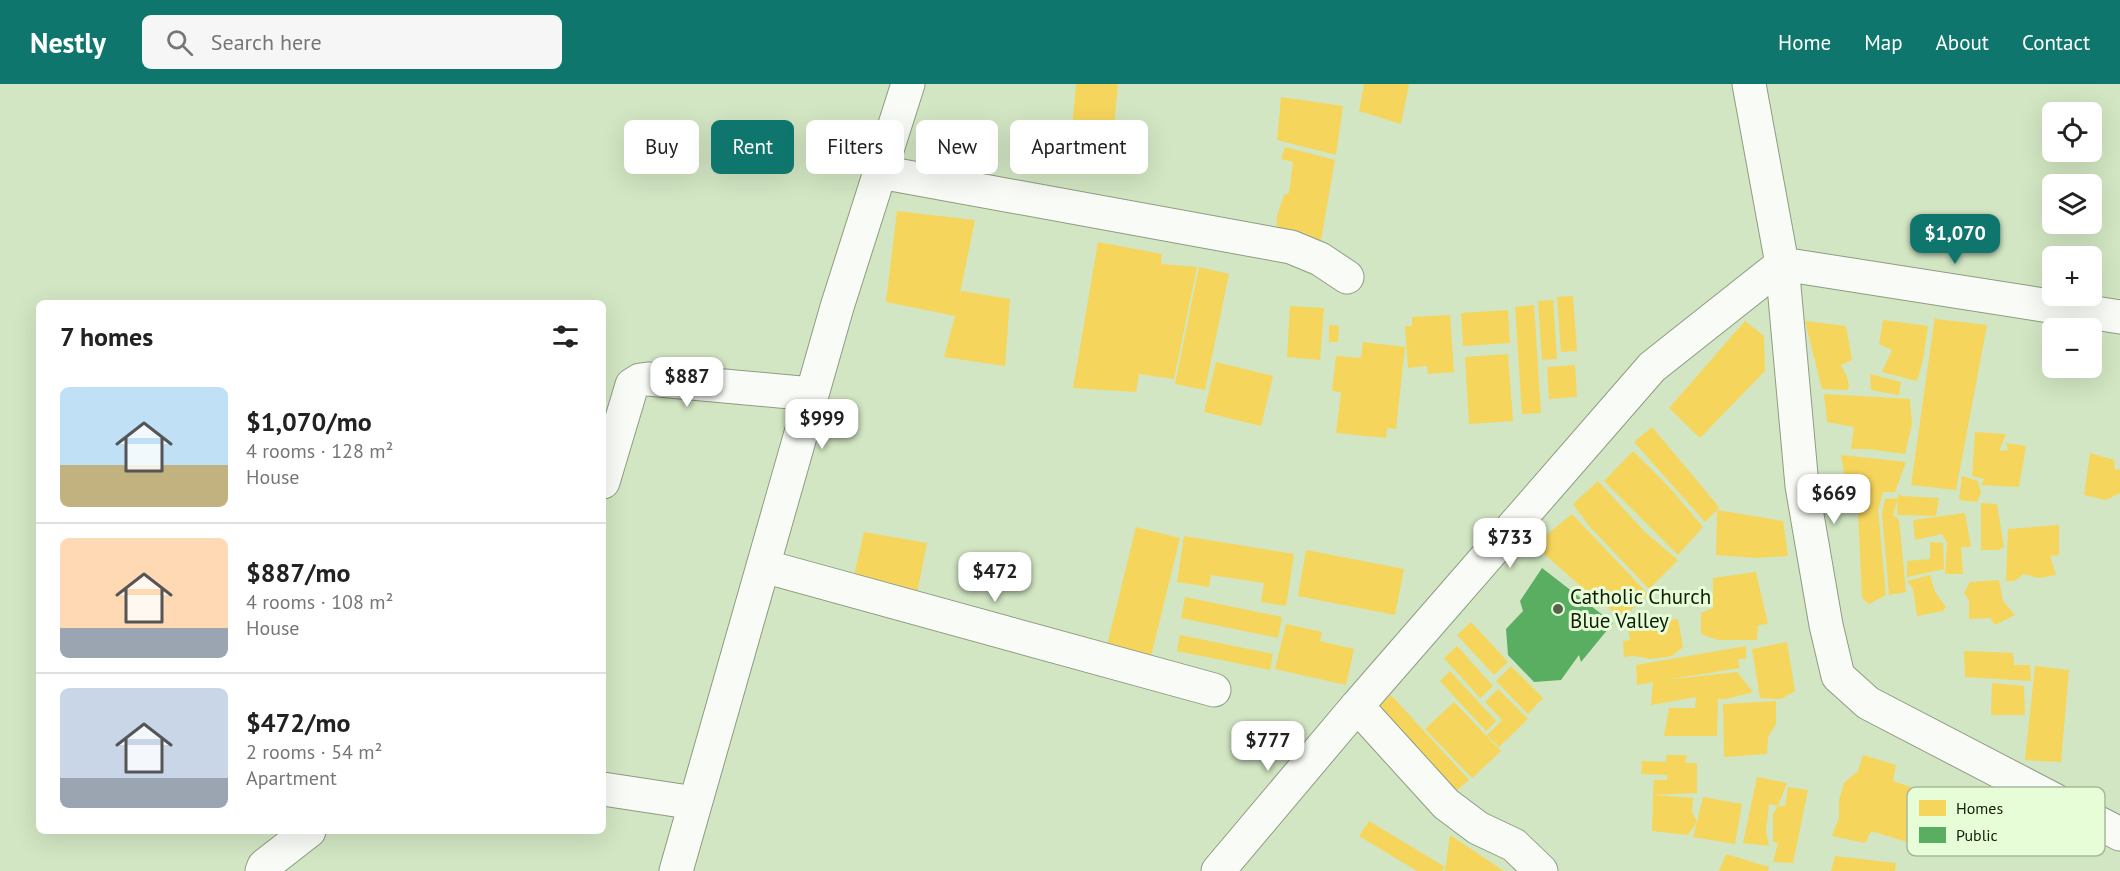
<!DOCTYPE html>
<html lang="en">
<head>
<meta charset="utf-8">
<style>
  :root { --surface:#fff; --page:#f6f6f6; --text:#222; --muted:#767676; --line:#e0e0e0; --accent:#0f766e }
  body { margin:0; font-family:"PT Sans",sans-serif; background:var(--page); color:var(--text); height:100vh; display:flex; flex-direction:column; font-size:22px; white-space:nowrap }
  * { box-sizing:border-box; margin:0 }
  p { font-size:20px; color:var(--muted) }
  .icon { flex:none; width:33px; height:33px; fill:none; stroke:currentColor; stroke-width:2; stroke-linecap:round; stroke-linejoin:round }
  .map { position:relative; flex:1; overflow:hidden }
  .drawer { position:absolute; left:36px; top:216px; width:570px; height:534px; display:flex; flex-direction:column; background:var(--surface); border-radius:9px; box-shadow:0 6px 24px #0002 }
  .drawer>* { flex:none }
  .banner { position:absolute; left:624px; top:36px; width:570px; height:54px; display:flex; gap:12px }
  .controls { position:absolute; left:2042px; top:18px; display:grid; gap:12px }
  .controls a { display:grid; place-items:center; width:60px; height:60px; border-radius:9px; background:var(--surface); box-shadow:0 6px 24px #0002; font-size:30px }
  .price { position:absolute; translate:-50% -51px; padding:0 14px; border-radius:12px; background:#fff; color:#222; font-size:20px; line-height:39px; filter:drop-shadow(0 2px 3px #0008) }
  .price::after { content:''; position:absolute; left:50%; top:36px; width:18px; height:14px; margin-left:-9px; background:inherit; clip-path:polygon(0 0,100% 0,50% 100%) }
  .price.active { background:var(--accent); color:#fff }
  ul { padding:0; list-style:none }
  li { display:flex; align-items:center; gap:18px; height:150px; padding:0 24px }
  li+li { border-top:2px solid var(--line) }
  li span { display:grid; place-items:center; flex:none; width:168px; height:120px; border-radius:9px; color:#555 }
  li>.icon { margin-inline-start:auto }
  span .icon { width:72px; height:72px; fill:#fffc; stroke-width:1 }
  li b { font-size:26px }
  h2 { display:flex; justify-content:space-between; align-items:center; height:72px; padding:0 24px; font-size:26px }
  .chip { padding:0 21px; border-radius:9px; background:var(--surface); box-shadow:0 6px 24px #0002; font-size:21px; line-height:54px }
  .chip.active { background:var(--accent); color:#fff }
  header { display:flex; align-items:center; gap:36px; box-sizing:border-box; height:84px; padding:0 30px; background:var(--accent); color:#fff }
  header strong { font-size:28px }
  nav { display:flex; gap:33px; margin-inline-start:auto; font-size:21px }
  .search { width:420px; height:54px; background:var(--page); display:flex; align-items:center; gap:15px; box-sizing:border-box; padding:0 21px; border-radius:9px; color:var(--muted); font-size:22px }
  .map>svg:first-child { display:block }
  .homes { fill:#f6d55c }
  .public { fill:#5aae61 }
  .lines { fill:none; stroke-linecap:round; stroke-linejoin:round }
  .minor-casing { stroke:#8e9c82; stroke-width:35 }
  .minor { stroke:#f8fbf6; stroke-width:33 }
  .poi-dot { fill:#556348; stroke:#e7fdd7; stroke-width:2 }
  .labels { text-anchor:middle; stroke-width:6; stroke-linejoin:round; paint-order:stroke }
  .poi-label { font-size:21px; fill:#111d06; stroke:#e7fdd7; text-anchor:start }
  .key { fill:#e7fdd7; stroke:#a7ba98; stroke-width:1.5 }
  .key-label { font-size:16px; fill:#111d06 }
</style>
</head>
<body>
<header>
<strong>Nestly</strong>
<div class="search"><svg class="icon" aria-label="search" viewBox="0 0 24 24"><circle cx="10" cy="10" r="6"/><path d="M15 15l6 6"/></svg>Search here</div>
<nav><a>Home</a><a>Map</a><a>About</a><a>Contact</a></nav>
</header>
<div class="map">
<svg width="2120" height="787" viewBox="0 0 2120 787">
  <rect width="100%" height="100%" fill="#d2e6c3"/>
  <path class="homes" d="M1076,0H1118L1114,42L1097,54L1085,52L1072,44Z
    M1364,0H1409L1401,40L1359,27Z
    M1281,13L1343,22L1336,71L1277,56Z
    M1285,63L1335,76L1319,167L1276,154L1277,132L1284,111L1289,109L1293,78L1281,75Z
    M897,127L975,136L958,219L961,207L1010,215L1005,282L944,273L955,232L886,218Z
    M1098,158L1162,170L1161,180L1197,183L1174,295L1139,290L1136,308L1073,304Z
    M1199,183L1229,190L1205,306L1175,300Z
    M1573,212L1577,267L1561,268L1557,213Z
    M1553,216L1557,275L1542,276L1538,217Z
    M1534,221L1541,329L1522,330L1515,223Z
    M1290,222L1324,224L1320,276L1287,273Z
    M1508,226L1510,259L1463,262L1461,229Z
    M1450,231L1454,288L1428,290L1427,282L1408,284L1405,242H1412V233Z
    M1935,232L1936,235L1987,241L1956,406L1911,401Z
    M1883,236L1928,242L1923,276L1917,297L1882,288L1892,266L1879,260Z
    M1745,237L1764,252L1765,287L1700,354L1669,324Z
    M1805,237L1846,242L1852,276L1841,281L1847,293L1849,303L1847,306L1822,305Z
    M1329,241L1339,242L1338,258H1329Z
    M1363,258L1405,263L1396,345L1387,344L1386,354L1336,349L1341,308L1332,307L1336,272L1361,274Z
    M1508,270L1513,337L1469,340L1465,273Z
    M1216,278L1273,292L1261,342L1204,328Z
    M1575,281L1577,313L1549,315L1547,283Z
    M1870,290L1901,298L1899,311L1871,306Z
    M1824,310L1910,315L1912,340L1905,370L1868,365H1851L1854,343L1827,338Z
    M1652,343L1719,423L1717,426L1783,437L1788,472L1755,474L1716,471L1717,426L1705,438L1634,358Z
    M1975,348L2006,350L1999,367L2008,366L2006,359L2026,362L2019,403L1981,401L1984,395L1972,392Z
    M1633,367L1670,404L1703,443L1678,471L1604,397Z
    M2090,369L2114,376L2115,386L2120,385V409L2106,416L2084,411Z
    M1841,371L1906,378L1895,408H1883L1878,426L1886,511L1869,520L1862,514L1857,406L1839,404L1844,389Z
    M1962,392L1978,397L1981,409L1977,418L1959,416Z
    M1598,397L1645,448L1678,476L1649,505L1590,443L1573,420Z
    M1898,410L1902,412L1939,414L1936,432L1897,431Z
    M1898,414L1893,431L1899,436L1906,508L1889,511L1882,429L1885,415Z
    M1981,419L1997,420L2004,463L1998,466H1981Z
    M1965,429L1971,463H1961L1963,490H1945L1947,459L1942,450L1915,456L1913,436Z
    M1572,430L1648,510L1622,535L1577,499L1534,461Z
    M2059,441V471L2050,472L2056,491L2038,494L2024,490L2014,497H2006L2008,445Z
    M1136,443L1180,454L1151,572L1107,561Z
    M864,448L927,459L917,509L853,496Z
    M1184,452L1294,470L1286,522L1261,518L1264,499L1211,491L1209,503L1177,498Z
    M1930,458L1943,459L1944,485L1907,493V477L1930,475Z
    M1306,466L1404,485L1395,531L1298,512Z
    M1756,488L1768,540L1758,541L1757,556H1718L1701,550V529L1713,524V494Z
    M1930,491L1935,508L1946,523L1943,527L1917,532L1913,505L1907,497Z
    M1999,496L2003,517L2015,531L1995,541L1990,534L1969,535V516L1964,509L1970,498Z
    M1185,513L1282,533L1278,554L1181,534Z
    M1678,535L1683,563L1672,572L1651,575L1634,572L1624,573L1623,557L1630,556L1627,541Z
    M1471,538L1508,578L1494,591L1457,551Z
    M1286,540L1322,548L1320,557L1354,565L1346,601L1275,585Z
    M1180,551L1273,570L1270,586L1177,567Z
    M1787,558L1795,607L1781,615L1760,614L1752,565Z
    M1457,562L1493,602L1480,614L1444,574Z
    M1746,562V575H1738L1740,584L1665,596L1737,588L1753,608L1726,615H1718L1717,652H1664L1669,624H1695L1696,613L1651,621L1653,598L1637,601L1636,581Z
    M1964,567L2013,569L2014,581H2030L2031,597L1965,593Z
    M1511,582L1543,614L1528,630L1496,597Z
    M2035,582L2069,586L2061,678L2025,676Z
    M1450,587L1496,637L1486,647L1440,597Z
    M1992,599L2024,602L2025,631H1991Z
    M1498,605L1528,635L1499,663L1487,651L1502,636L1485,618Z
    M1391,611L1469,696L1455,708L1377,624Z
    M1776,617V640L1768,653L1767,670L1724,673L1723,620Z
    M1454,618L1501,667L1472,694L1425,645Z
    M1666,671H1687L1685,679H1697V709L1653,711L1693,714L1692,728L1697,738L1703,713L1742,720L1735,760L1693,753L1697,738L1688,751L1652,747L1653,711L1654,696H1667V691L1641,690L1642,677L1666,678Z
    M1863,671L1896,681L1893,697L1952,717L1933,766L1871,747L1865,759L1832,752L1839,734V716L1844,699L1858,687Z
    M1757,693L1787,699L1778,722L1769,720L1766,747L1769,762L1743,759Z
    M1788,703L1808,706L1793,779L1773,778L1778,759L1773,758V730L1778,722H1785Z
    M1369,737L1445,783L1442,787H1417L1359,752Z
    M1450,751L1504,787H1445Z
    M1726,770L1769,783L1768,787H1719Z
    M1835,772L1896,779L1895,787H1831Z"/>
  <path class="public" d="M1542,484L1613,539L1581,578L1579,571L1561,596L1534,598L1508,571L1506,545L1523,527L1520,517Z"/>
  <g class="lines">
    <defs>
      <path id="minor" d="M1749,0L1782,180L1802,402L1826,541L1838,592L1868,619L2120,750
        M880,88L1291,163L1320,175L1347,193
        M603,398L632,301L640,296L648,295L812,310
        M763,482L1214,606
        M603,705L695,719
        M262,787L264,782L309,747
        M676,787L837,223L908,0
        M1218,787L1357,622
        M1541,787L1514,761L1478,744L1446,720L1357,622L1652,283L1782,180L2120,233"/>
    </defs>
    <use href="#minor" class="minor-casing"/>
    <use href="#minor" class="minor"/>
  </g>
  <circle class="poi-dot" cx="1558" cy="525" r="6"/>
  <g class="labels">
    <g class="poi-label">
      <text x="1570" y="520">Catholic Church<tspan x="1570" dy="24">Blue Valley</tspan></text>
    </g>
  </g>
  <rect x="1907" y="703" width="198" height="69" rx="9" class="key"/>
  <rect x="1919" y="716" width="27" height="16" fill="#f6d55c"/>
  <rect x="1919" y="743" width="27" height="16" fill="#5aae61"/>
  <g class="key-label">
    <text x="1956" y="730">Homes</text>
    <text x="1956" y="757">Public</text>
  </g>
</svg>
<div class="controls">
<a><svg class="icon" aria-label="locate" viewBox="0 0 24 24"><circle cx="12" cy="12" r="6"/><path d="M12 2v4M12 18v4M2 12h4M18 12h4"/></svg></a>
<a><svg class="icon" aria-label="layers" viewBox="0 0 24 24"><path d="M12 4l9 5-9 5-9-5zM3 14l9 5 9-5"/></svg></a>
<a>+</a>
<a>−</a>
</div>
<b class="price active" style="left:1955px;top:181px">$1,070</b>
<b class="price" style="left:687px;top:324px">$887</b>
<b class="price" style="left:822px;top:366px">$999</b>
<b class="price" style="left:1834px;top:441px">$669</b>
<b class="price" style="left:1510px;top:485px">$733</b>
<b class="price" style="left:995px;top:519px">$472</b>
<b class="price" style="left:1268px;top:688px">$777</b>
<div class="banner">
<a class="chip">Buy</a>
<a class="chip active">Rent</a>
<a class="chip">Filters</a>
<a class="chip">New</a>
<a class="chip">Apartment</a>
</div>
<section class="drawer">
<h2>7 homes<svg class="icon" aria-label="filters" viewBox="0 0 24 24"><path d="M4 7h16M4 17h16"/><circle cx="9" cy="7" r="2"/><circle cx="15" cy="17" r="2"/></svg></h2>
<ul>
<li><span style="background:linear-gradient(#bfe0f5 65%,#c2b280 0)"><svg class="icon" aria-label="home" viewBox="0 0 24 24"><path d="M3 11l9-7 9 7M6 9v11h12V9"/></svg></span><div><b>$1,070/mo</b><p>4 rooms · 128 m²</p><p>House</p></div></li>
<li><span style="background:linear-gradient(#ffd9b3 75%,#9aa5b1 0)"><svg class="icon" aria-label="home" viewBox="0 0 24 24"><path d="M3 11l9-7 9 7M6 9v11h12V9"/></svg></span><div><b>$887/mo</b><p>4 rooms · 108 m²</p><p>House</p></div></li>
<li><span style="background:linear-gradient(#c9d6e8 75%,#9aa5b1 0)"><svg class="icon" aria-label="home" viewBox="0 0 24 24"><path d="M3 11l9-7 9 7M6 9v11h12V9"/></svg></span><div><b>$472/mo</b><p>2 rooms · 54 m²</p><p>Apartment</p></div></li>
</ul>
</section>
</div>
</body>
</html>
